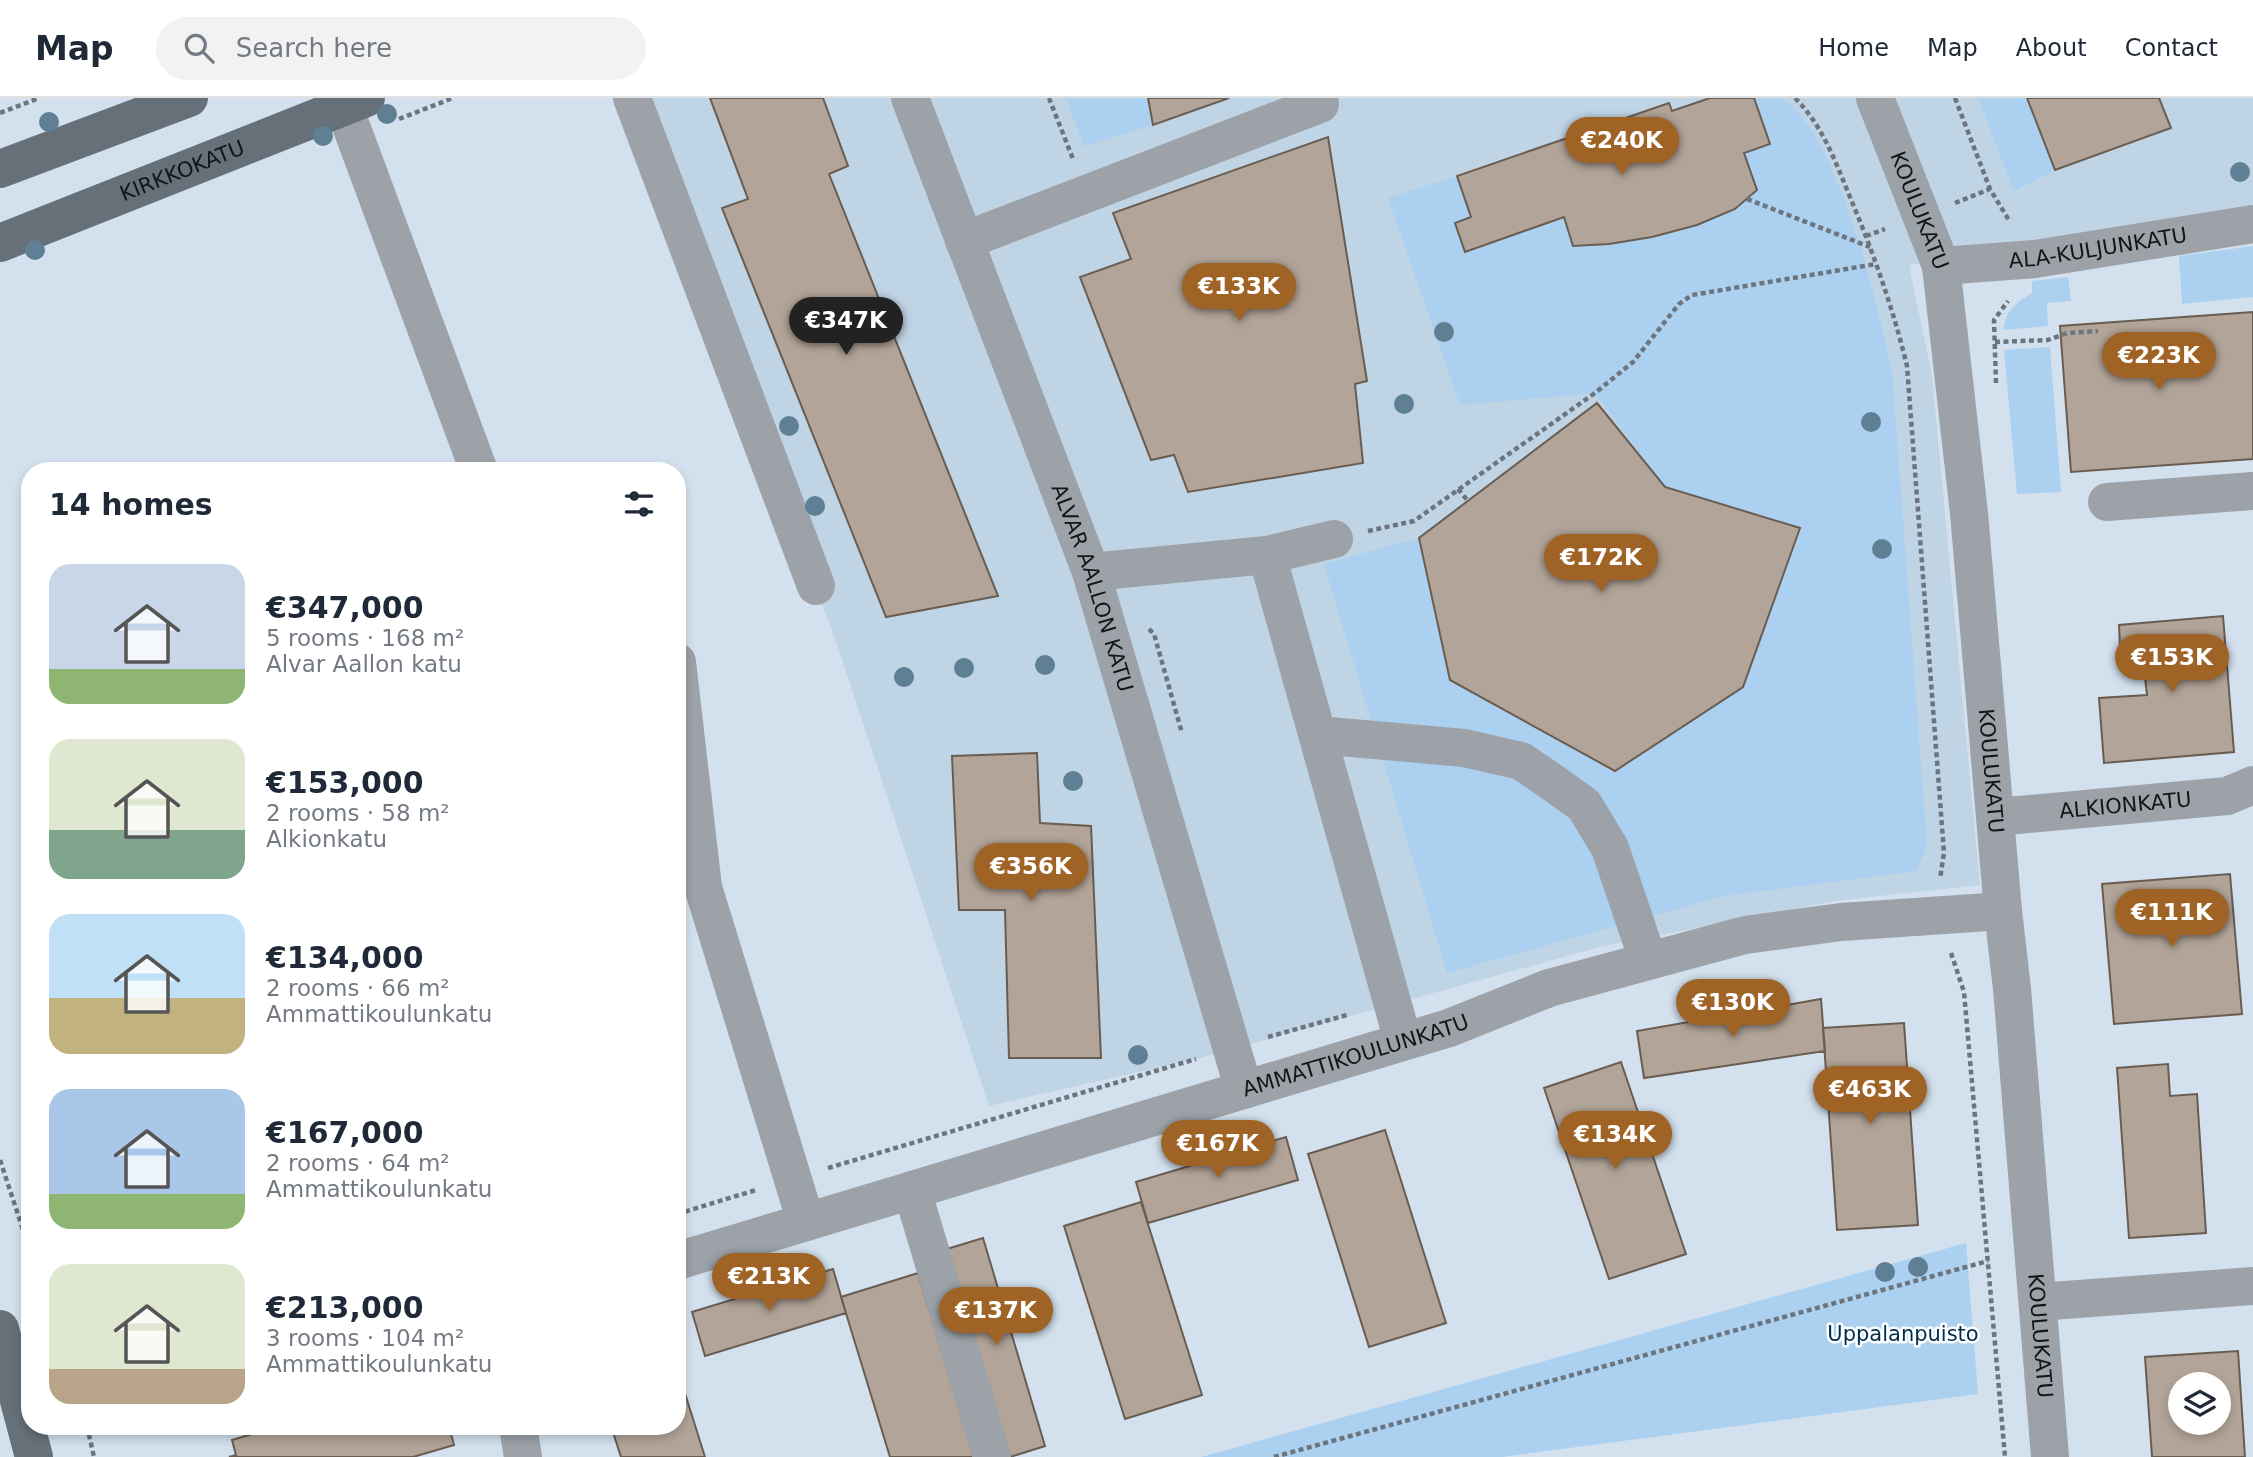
<!DOCTYPE html>
<html lang="en">
<head>
<meta charset="utf-8">
<style>
  :root { --surface:#fff; --page:#f2f2f3; --text:#1f2937; --muted:#747a83; --line:#e0e1e3; --accent:#9f6325 }
  body { margin:0; font-family:"DejaVu Sans",sans-serif; background:var(--page); color:var(--text); height:100vh; display:flex; flex-direction:column; font-size:26px; white-space:nowrap }
  * { box-sizing:border-box; margin:0 }
  p { font-size:23px; color:var(--muted) }
  .icon { flex:none; width:38px; height:38px; fill:none; stroke:currentColor; stroke-width:2; stroke-linecap:round; stroke-linejoin:round }
  .map { position:relative; flex:1; overflow:hidden }
  .drawer { position:absolute; left:21px; top:364px; width:665px; height:973px; display:flex; flex-direction:column; background:var(--surface); border-radius:28px; box-shadow:0 4px 10px #0003 }
  .drawer>* { flex:none }
  .tools { position:absolute; left:2168px; top:1274px; display:grid; gap:14px }
  .tools a { display:grid; place-items:center; width:63px; height:63px; border-radius:50%; background:var(--surface); box-shadow:0 4px 10px #0003; font-size:35px }
  .price { position:absolute; translate:-50% -60px; padding:0 16px; border-radius:24px; background:var(--accent); color:#fff; font-size:23px; line-height:46px; filter:drop-shadow(0 2px 4px #0008) }
  .price::after { content:''; position:absolute; left:50%; top:42px; width:21px; height:16px; margin-left:-10px; background:inherit; clip-path:polygon(0 0,100% 0,50% 100%) }
  .price.current { background:#222; color:#fff }
  ul { padding:0; list-style:none }
  li { display:flex; align-items:center; gap:21px; height:175px; padding:0 28px }
  li span { display:grid; place-items:center; flex:none; width:196px; height:140px; border-radius:21px; color:#555 }
  li>.icon { margin-inline-start:auto }
  span .icon { width:84px; height:84px; fill:#fffc; stroke-width:1 }
  li b { font-size:30px }
  h2 { display:flex; justify-content:space-between; align-items:center; height:84px; padding:0 28px; font-size:30px }
  header { display:flex; align-items:center; gap:42px; box-sizing:border-box; height:98px; padding:0 35px; background:var(--surface); border-bottom:2px solid var(--line) }
  header strong { font-size:33px }
  nav { display:flex; gap:38px; margin-inline-start:auto; font-size:24px }
  .search { width:490px; height:63px; background:var(--page); display:flex; align-items:center; gap:18px; box-sizing:border-box; padding:0 24px; border-radius:38px; color:var(--muted); font-size:26px }
  .map>svg:first-child { display:block }
  .built { fill:#bfd4e5 }
  .green { fill:#abd0f0 }
  .building { fill:#b2a498; stroke:#695d52; stroke-width:2; fill-rule:evenodd }
  .lines { fill:none; stroke-linecap:round; stroke-linejoin:round }
  .path { stroke:#6c757d; stroke-width:4.5; stroke-dasharray:5 3.5; stroke-linecap:butt }
  .minor { stroke:#9ca2a8; stroke-width:38 }
  .major { stroke:#657079; stroke-width:38 }
  .tree { fill:#5f7f95 }
  .labels { text-anchor:middle; stroke-width:5; stroke-linejoin:round; paint-order:stroke }
  .street-label { font-size:21px; fill:#11161a; stroke:#fff }
  .park-label { font-size:21px; fill:#002e4d; stroke:#fff }
</style>
</head>
<body>
<header>
<strong>Map</strong>
<div class="search"><svg class="icon" aria-label="search" viewBox="0 0 24 24"><circle cx="10" cy="10" r="6"/><path d="M15 15l6 6"/></svg>Search here</div>
<nav><a>Home</a><a>Map</a><a>About</a><a>Contact</a></nav>
</header>
<div class="map">
<svg width="2253" height="1359" viewBox="0 0 2253 1359">
  <rect width="100%" height="100%" fill="#d3e1ee"/>
  <path class="built" d="M632,0H2253V120L1909,167L1932,278L1980,787L1835,803L1599,849L1204,959L989,1008L837,546Z"/>
  <path class="green" d="M1066,0H1148L1153,27L1084,48Z
    M1754,0C1761,0 1770,0 1776,0C1834,15 1880,219 1892,273L1927,749L1916,773L1724,798L1447,875L1324,466L1419,440L1450,582L1615,673L1742,589L1799,430L1665,389L1595,295L1460,307L1388,100L1457,78L1471,119L1465,154L1564,119L1609,146L1652,139L1697,127L1735,111L1756,92L1744,55L1770,46Z
    M1978,0H2027L2055,72L2014,93Z
    M2253,148V199L2182,206L2179,158Z
    M2068,179L2071,203L2047,205L2048,228L2004,232C2004,213 2017,204 2032,195V183Z
    M2050,249L2061,394L2017,396L2004,252Z
    M1966,1145L1978,1296L1502,1359H1201Z"/>
  <path class="building" d="M710,0H823L848,68L829,76L998,498L886,519L722,110L748,101Z
    M1148,0H1229L1153,27Z
    M1710,0H1754L1770,46L1744,55L1757,92L1735,111L1697,127L1652,139L1609,146L1573,148L1564,119L1465,154L1455,125L1471,119L1457,78L1669,5L1672,13Z
    M2027,0H2159L2171,30L2055,72Z
    M1328,39L1367,283L1355,286L1363,365L1188,394L1174,357L1151,362L1080,179L1131,161L1113,115Z
    M2253,214V361L2071,374L2060,228Z
    M1597,305L1665,389L1800,430L1743,589L1615,673L1450,582L1419,440Z
    M2223,518L2234,654L2104,665L2099,600L2147,597L2145,580L2136,581L2133,546L2120,548L2119,527Z
    M1037,655L1040,725L1091,728L1101,960H1009L1005,812H959L952,658Z
    M2230,776L2242,916L2114,926L2102,786Z
    M1821,901L1825,953L1644,980L1637,933Z
    M1904,925L1918,1127L1837,1132L1823,930Z
    M1621,964L1686,1156L1609,1181L1544,990Z
    M2168,966L2170,998L2197,996L2206,1135L2129,1140L2117,970Z
    M1385,1032L1446,1225L1369,1249L1308,1056Z
    M1286,1039L1298,1082L1148,1125L1136,1084Z
    M1141,1104L1202,1297L1125,1321L1064,1128Z
    M983,1140L1045,1348L1010,1359L947,1151Z
    M833,1171L846,1215L705,1258L692,1214Z
    M918,1175L974,1359H890L841,1199Z
    M2238,1253L2245,1359H2152L2145,1259ZM2180,1286H2219V1325H2180Z
    M677,1270L705,1359H621L611,1328H677Z
    M279,1328H449L454,1347L413,1359H229L236,1357L232,1342Z"/>
  <g class="lines">
    <path class="path" d="M1049,0L1073,61
      M1795,0C1823,28 1835,63 1850,99C1873,154 1893,210 1907,268L1944,755L1940,781
      M1955,0L1990,91
      M0,15L39,0
      M399,21L453,0
      M1747,101L1870,149
      M1955,105L1990,91L2010,124
      M1866,138L1885,131
      M1995,244L2048,242L2067,235L2098,233
      M1996,285L1994,222L2008,203
      M1458,391L1468,403
      M1368,433L1414,423L1595,295L1633,264L1679,206L1692,197L1876,166
      M1149,531L1154,536L1182,635
      M1951,855L1964,894L2005,1359
      M1268,939L1347,917
      M0,1062L30,1153
      M828,1070L1196,961
      M677,1116L756,1092
      M87,1328L94,1359
      M1274,1359L1988,1163"/>
    <g class="minor">
      <path d="M632,0L816,488"/>
      <path id="s1" d="M910,0L1091,474L1244,992"/>
      <path id="s2" d="M1875,0L1941,168L1969,415L2003,813L2012,891L2050,1359"/>
      <path d="M344,9L479,373"/>
      <path d="M964,143L1320,6"/>
      <path id="s3" d="M1941,168L2035,161L2253,126"/>
      <path d="M2107,404L2253,393"/>
      <path d="M1267,457L1403,943"/>
      <path d="M1091,474L1267,457L1334,441"/>
      <path d="M677,564L703,789L806,1124"/>
      <path d="M1318,637L1464,650L1521,663L1549,682L1584,707L1610,750L1648,862"/>
      <path id="s4" d="M1996,719L2227,698L2253,687"/>
      <path d="M912,1092L992,1359"/>
      <path id="s5" d="M677,1163L1449,930L1549,890L1745,837L1841,824L2003,813"/>
      <path d="M2038,1204L2253,1188"/>
      <path d="M518,1328L523,1359"/>
    </g>
    <g class="major">
      <path d="M0,71L189,0"/>
      <path id="s6" d="M0,145L366,0"/>
      <path d="M0,1231L34,1359"/>
    </g>
  </g>
  <g class="tree">
    <circle cx="387" cy="16" r="10"/>
    <circle cx="49" cy="24" r="10"/>
    <circle cx="323" cy="38" r="10"/>
    <circle cx="2240" cy="74" r="10"/>
    <circle cx="35" cy="152" r="10"/>
    <circle cx="1444" cy="234" r="10"/>
    <circle cx="1404" cy="306" r="10"/>
    <circle cx="1871" cy="324" r="10"/>
    <circle cx="789" cy="328" r="10"/>
    <circle cx="815" cy="408" r="10"/>
    <circle cx="1882" cy="451" r="10"/>
    <circle cx="1045" cy="567" r="10"/>
    <circle cx="964" cy="570" r="10"/>
    <circle cx="904" cy="579" r="10"/>
    <circle cx="1073" cy="683" r="10"/>
    <circle cx="1138" cy="957" r="10"/>
    <circle cx="1918" cy="1169" r="10"/>
    <circle cx="1885" cy="1174" r="10"/>
  </g>
  <g class="labels">
    <g class="street-label">
      <text dy="7" stroke="none"><textPath href="#s6" startOffset="196">KIRKKOKATU</textPath></text>
      <text dy="7" stroke="none"><textPath href="#s2" startOffset="121">KOULUKATU</textPath></text>
      <text dy="7" stroke="none"><textPath href="#s3" startOffset="158">ALA-KULJUNKATU</textPath></text>
      <text dy="7" stroke="none"><textPath href="#s1" startOffset="523">ALVAR AALLON KATU</textPath></text>
      <text dy="7" stroke="none"><textPath href="#s2" startOffset="688">KOULUKATU</textPath></text>
      <text dy="7" stroke="none"><textPath href="#s4" startOffset="130">ALKIONKATU</textPath></text>
      <text dy="7" stroke="none"><textPath href="#s5" startOffset="709">AMMATTIKOULUNKATU</textPath></text>
      <text dy="7" stroke="none"><textPath href="#s2" startOffset="1255">KOULUKATU</textPath></text>
    </g>
    <g class="park-label">
      <text x="1903" y="1243">Uppalanpuisto</text>
    </g>
  </g>
</svg>
<div class="tools">
<a><svg class="icon" aria-label="layers" viewBox="0 0 24 24"><path d="M12 4l9 5-9 5-9-5zM3 14l9 5 9-5"/></svg></a>
</div>
<b class="price" style="left:1622px;top:79px">€240K</b>
<b class="price" style="left:1239px;top:225px">€133K</b>
<b class="price current" style="left:846px;top:259px">€347K</b>
<b class="price" style="left:2159px;top:294px">€223K</b>
<b class="price" style="left:1601px;top:496px">€172K</b>
<b class="price" style="left:2172px;top:596px">€153K</b>
<b class="price" style="left:1031px;top:805px">€356K</b>
<b class="price" style="left:2172px;top:851px">€111K</b>
<b class="price" style="left:1733px;top:941px">€130K</b>
<b class="price" style="left:1870px;top:1028px">€463K</b>
<b class="price" style="left:1615px;top:1073px">€134K</b>
<b class="price" style="left:1218px;top:1082px">€167K</b>
<b class="price" style="left:769px;top:1215px">€213K</b>
<b class="price" style="left:996px;top:1249px">€137K</b>
<section class="drawer">
<h2>14 homes<svg class="icon" aria-label="filters" viewBox="0 0 24 24"><path d="M4 7h16M4 17h16"/><circle cx="9" cy="7" r="2"/><circle cx="15" cy="17" r="2"/></svg></h2>
<ul>
<li><span style="background:linear-gradient(#c9d6e8 75%,#8fb573 0)"><svg class="icon" aria-label="home" viewBox="0 0 24 24"><path d="M3 11l9-7 9 7M6 9v11h12V9"/></svg></span><div><b>€347,000</b><p>5 rooms · 168 m²</p><p>Alvar Aallon katu</p></div></li>
<li><span style="background:linear-gradient(#dfe7d0 65%,#7fa58c 0)"><svg class="icon" aria-label="home" viewBox="0 0 24 24"><path d="M3 11l9-7 9 7M6 9v11h12V9"/></svg></span><div><b>€153,000</b><p>2 rooms · 58 m²</p><p>Alkionkatu</p></div></li>
<li><span style="background:linear-gradient(#bfe0f5 60%,#c2b280 0)"><svg class="icon" aria-label="home" viewBox="0 0 24 24"><path d="M3 11l9-7 9 7M6 9v11h12V9"/></svg></span><div><b>€134,000</b><p>2 rooms · 66 m²</p><p>Ammattikoulunkatu</p></div></li>
<li><span style="background:linear-gradient(#a9c7e8 75%,#8fb573 0)"><svg class="icon" aria-label="home" viewBox="0 0 24 24"><path d="M3 11l9-7 9 7M6 9v11h12V9"/></svg></span><div><b>€167,000</b><p>2 rooms · 64 m²</p><p>Ammattikoulunkatu</p></div></li>
<li><span style="background:linear-gradient(#dfe7d0 75%,#b9a48a 0)"><svg class="icon" aria-label="home" viewBox="0 0 24 24"><path d="M3 11l9-7 9 7M6 9v11h12V9"/></svg></span><div><b>€213,000</b><p>3 rooms · 104 m²</p><p>Ammattikoulunkatu</p></div></li>
</ul>
</section>
</div>
</body>
</html>
